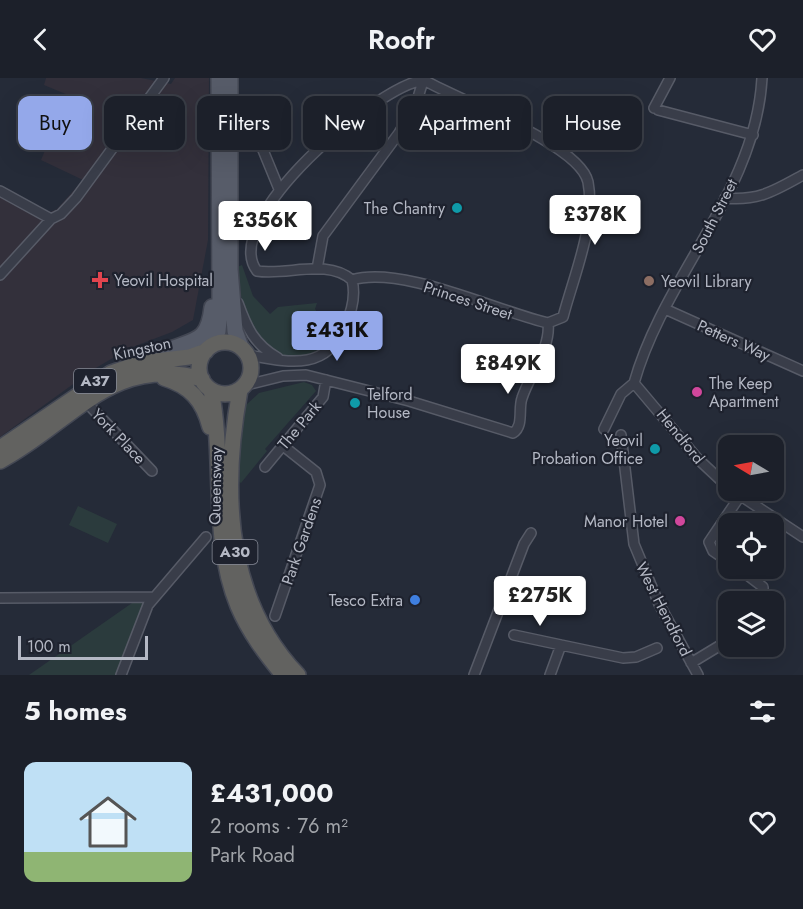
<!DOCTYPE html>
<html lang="en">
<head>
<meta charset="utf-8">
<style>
  :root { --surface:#1c202a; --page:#292d36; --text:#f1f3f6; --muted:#a0a3a8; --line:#3a3e47; --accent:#94a8ea }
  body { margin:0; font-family:Jost,sans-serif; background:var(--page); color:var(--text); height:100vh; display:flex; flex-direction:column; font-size:22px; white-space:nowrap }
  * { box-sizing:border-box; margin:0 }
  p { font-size:20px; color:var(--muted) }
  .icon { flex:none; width:33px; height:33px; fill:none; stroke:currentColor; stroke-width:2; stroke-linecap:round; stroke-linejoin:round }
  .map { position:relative; height:597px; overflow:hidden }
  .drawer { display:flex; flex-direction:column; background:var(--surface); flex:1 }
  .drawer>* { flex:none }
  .guide { position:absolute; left:18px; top:18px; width:768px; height:54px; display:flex; gap:12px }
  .needle { width:39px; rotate:280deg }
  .fabs { position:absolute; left:718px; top:357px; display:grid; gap:12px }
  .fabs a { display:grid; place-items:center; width:66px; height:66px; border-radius:12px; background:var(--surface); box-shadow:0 6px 24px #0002,0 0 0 2px var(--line); font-size:30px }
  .scale { position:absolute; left:18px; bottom:15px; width:130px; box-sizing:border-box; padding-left:6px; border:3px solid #b4b8c4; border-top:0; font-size:16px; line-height:21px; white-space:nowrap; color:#b4b8c4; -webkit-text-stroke:4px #1e222e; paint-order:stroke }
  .price { position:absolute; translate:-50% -51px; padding:0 14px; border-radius:6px; background:#fff; color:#222; font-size:20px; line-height:39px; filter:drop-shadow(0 2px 3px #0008) }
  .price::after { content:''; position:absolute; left:50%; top:36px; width:18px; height:14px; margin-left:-9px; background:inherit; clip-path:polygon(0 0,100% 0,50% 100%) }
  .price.current { background:var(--accent); color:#111 }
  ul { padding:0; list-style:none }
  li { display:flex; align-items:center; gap:18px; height:150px; padding:0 24px }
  li span { display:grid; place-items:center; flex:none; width:168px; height:120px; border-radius:12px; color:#555 }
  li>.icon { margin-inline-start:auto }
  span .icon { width:72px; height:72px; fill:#fffc; stroke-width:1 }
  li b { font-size:26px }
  h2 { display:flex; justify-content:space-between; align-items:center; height:72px; padding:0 24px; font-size:26px }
  .chip { padding:0 21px; border-radius:12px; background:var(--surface); box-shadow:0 6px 24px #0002,0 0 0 2px var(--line); font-size:21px; line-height:54px }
  .chip.current { background:var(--accent); color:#111 }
  header { display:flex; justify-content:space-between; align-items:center; height:78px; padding:0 24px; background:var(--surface); font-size:27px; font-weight:600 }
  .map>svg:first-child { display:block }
  .medical { fill:#33303b }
  .green { fill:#2b3b3d }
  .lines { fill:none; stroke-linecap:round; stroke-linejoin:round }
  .minor-casing { stroke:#575b67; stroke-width:12 }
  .primary-casing { stroke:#424652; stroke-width:18 }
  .trunk-casing { stroke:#444854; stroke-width:18 }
  .minor { stroke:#393d49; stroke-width:9 }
  .primary { stroke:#575c69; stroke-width:15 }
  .trunk { stroke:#626260; stroke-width:15 }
  .culture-dot { fill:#0f9aa8; stroke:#1e222e; stroke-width:2 }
  .health-dot { fill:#e0444e; stroke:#1e222e; stroke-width:2 }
  .education-dot { fill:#8d6e63; stroke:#1e222e; stroke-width:2 }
  .hotel-dot { fill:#d1479c; stroke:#1e222e; stroke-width:2 }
  .shop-dot { fill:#3f7fe0; stroke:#1e222e; stroke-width:2 }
  .labels { text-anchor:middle; stroke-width:4.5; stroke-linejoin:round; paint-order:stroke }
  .shield { fill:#1e222e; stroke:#878b97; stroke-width:1.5 }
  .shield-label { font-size:15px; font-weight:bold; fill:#b4b8c4 }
  .poi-label { font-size:16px; fill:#b4b8c4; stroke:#1e222e; text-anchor:end }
  .street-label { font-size:16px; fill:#b4b8c4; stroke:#1e222e }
</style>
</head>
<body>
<header><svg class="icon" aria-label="back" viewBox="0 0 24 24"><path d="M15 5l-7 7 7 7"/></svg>Roofr<svg class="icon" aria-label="heart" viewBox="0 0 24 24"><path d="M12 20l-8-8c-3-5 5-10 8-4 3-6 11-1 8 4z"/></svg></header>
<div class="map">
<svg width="803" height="597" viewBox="0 0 803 597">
  <rect width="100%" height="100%" fill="#252b38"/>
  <path class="medical" d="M46,0H141L171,6L175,0H209L208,162L193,242L172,254L130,270L94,291L0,359V108L50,134L57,131L83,102L41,82L68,17L44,7Z"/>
  <path class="green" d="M242,187L253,218L270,236L278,229L317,225L315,231L326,248L340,253C320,277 295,291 268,268C264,265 257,261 254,256C242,238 240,209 237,189Z
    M304,304L312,307L316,313L265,371L267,373L241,405L237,402L245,328L259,315Z
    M78,428L117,446L108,465L69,447Z
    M140,523L144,528L118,597H29L132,525Z"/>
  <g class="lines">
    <defs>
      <path id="minor" d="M424,2C458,22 580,66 588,104C596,147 574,197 563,239L548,245
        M654,30L670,0
        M658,32L753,57
        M251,43L279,111
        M0,113L51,141
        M725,120C759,123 774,113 803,97
        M317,191L323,158L399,55L415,29L424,0
        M0,197L51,141L61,136L76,120L164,0
        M352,202C327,180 287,198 257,193C218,142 378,7 424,2
        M352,202C402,187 496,233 548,245
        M238,225C247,250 254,266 278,280
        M665,231L803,293
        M248,277C288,284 326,294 345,248C352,233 356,218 352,202
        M634,305C664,198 756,113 762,0
        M634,305L698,381L729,410
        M246,307L283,298L306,297L409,323L513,355C524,348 518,331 522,320C530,296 551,270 548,245
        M86,324L152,393
        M604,351L621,316L634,305
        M621,357L634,466L659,526L698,597
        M265,389L323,319L326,302
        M732,412L803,459
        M729,484L713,473L709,464L740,418
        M738,490L763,509V524
        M0,520L154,519
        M275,538L320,407L316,394L282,367
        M514,557L561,567
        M691,585L729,562
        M121,597L148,527L206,459
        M474,597L524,466L531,455
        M550,597L561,567L623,580L636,579L657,570"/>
      <path id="primary" d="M230,0V191L235,253L241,269
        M211,268L218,253L220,233L219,0
        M147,284C154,280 161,275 168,272C196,261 208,264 212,229"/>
      <path id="trunk" d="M199 290a26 26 0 1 1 52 0a26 26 0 1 1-52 0Z
        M164,300C190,308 203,322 210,349
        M211,312C225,383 210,460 238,528C249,554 265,575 283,597
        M240,312C222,410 224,520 298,597
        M0,370L111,295L140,285L189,279L206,273
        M0,383C72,345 111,276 202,301"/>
    </defs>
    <use href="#minor" class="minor-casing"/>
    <use href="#primary" class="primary-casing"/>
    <use href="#trunk" class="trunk-casing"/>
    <use href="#minor" class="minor"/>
    <use href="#primary" class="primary"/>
    <use href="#trunk" class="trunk"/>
  </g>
  <g class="culture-dot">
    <circle cx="457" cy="130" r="6"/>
    <circle cx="355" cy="325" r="6"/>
    <circle cx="655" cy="371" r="6"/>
  </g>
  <path class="health-dot" d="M97 193h6v6h6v6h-6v6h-6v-6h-6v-6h6z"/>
  <circle class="education-dot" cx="649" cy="203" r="6"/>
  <g class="hotel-dot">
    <circle cx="697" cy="314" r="6"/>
    <circle cx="680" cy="443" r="6"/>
  </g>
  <circle class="shop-dot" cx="415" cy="522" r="6"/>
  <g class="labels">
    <g class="shield">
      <rect x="74" y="291" width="42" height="24" rx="4.5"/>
      <rect x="212.5" y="462" width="45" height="24" rx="4.5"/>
    </g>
    <g class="shield-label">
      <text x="95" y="308">A37</text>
      <text x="235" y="479">A30</text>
    </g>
    <g class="poi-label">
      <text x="445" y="136">The Chantry</text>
      <text x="114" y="208" text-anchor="start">Yeovil Hospital</text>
      <text x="661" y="209" text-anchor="start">Yeovil Library</text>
      <text x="709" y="311" text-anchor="start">The Keep<tspan x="709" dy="18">Apartment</tspan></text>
      <text x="367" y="322" text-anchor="start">Telford<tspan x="367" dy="18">House</tspan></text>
      <text x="643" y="368">Yeovil<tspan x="643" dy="18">Probation Office</tspan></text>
      <text x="668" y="449">Manor Hotel</text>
      <text x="403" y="528">Tesco Extra</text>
    </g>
    <g class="street-label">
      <text transform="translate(714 138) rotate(-63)" y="6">South Street</text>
      <text transform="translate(468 222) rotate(18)" y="6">Princes Street</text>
      <text transform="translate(734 262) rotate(24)" y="6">Petters Way</text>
      <text transform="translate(142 270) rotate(-12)" y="6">Kingston</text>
      <text transform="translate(299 347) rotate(-50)" y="6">The Park</text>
      <text transform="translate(119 358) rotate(46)" y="6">York Place</text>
      <text transform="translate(681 358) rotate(51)" y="6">Hendford</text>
      <text transform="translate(215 408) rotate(-89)" y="6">Queensway</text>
      <text transform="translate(301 463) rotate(-71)" y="6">Park Gardens</text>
      <text transform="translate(664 531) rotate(63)" y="6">West Hendford</text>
    </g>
  </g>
</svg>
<div class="fabs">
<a><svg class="needle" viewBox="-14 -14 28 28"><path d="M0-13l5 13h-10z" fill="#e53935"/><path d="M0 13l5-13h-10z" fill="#a0a3a8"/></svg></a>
<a><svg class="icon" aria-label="locate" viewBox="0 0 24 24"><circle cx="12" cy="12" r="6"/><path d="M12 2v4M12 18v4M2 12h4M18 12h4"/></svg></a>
<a><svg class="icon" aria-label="layers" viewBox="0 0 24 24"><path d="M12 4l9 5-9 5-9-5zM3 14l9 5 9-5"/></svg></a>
</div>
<div class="scale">100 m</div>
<b class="price" style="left:595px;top:168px">£378K</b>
<b class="price" style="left:265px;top:174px">£356K</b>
<b class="price current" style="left:337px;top:284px">£431K</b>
<b class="price" style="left:508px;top:317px">£849K</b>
<b class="price" style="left:540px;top:549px">£275K</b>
<div class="guide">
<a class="chip current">Buy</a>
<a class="chip">Rent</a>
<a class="chip">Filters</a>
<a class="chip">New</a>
<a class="chip">Apartment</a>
<a class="chip">House</a>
</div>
</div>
<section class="drawer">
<h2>5 homes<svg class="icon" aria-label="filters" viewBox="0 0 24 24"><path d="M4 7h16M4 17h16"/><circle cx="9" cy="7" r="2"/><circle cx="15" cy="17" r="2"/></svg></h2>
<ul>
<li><span style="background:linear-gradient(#bfe0f5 75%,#8fb573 0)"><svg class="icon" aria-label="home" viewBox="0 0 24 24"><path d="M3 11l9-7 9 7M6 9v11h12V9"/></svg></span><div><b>£431,000</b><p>2 rooms · 76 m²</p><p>Park Road</p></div><svg class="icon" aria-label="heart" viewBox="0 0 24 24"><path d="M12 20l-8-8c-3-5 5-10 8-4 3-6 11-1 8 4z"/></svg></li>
</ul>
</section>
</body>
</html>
